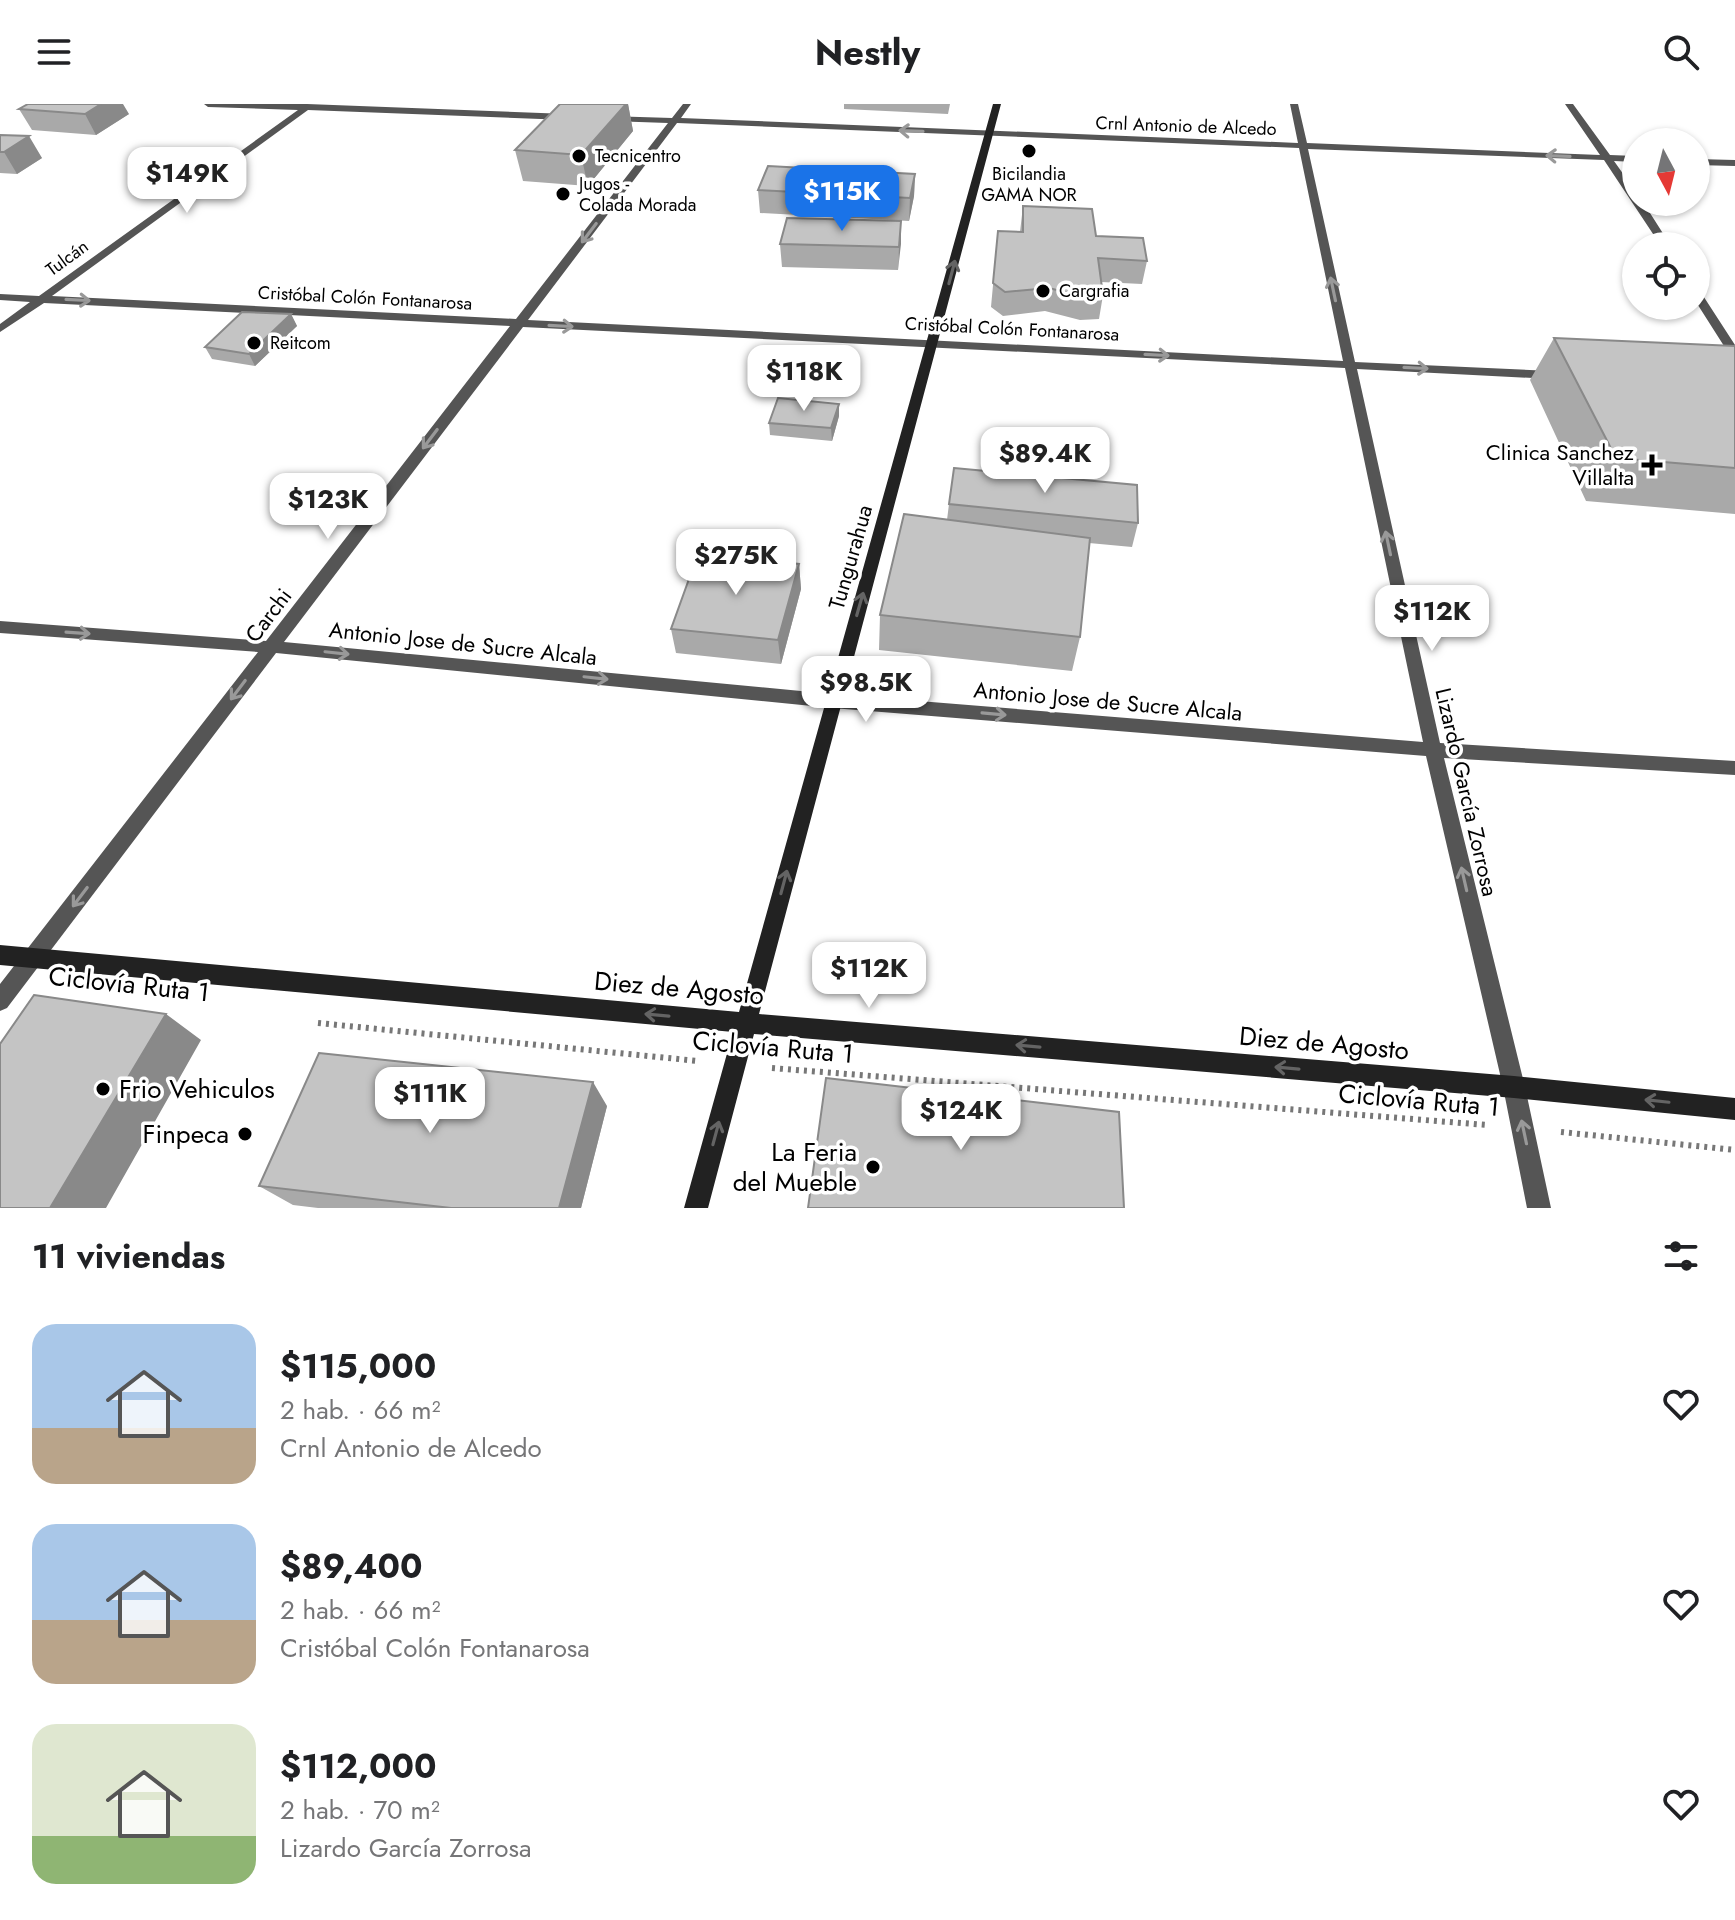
<!DOCTYPE html>
<html lang="es">
<head>
<meta charset="utf-8">
<style>
  :root { --surface:#fff; --page:#f2f2f2; --text:#202124; --muted:#757577; --accent:#1a73e8 }
  body { margin:0; font-family:Jost,sans-serif; background:var(--page); color:var(--text); height:100vh; display:flex; flex-direction:column; font-size:30px; white-space:nowrap }
  * { box-sizing:border-box; margin:0 }
  p { font-size:26px; color:var(--muted) }
  .icon { flex:none; width:44px; height:44px; fill:none; stroke:currentColor; stroke-width:2; stroke-linecap:round; stroke-linejoin:round }
  .map { position:relative; height:1104px; overflow:hidden }
  .panel { display:flex; flex-direction:column; background:var(--surface); flex:1 }
  .panel>* { flex:none }
  .needle { width:52px; rotate:173deg }
  .tools { position:absolute; left:1622px; top:24px; display:grid; gap:16px }
  .tools a { display:grid; place-items:center; width:88px; height:88px; border-radius:50%; background:var(--surface); box-shadow:0 2px 6px #0004; font-size:40px }
  .price { position:absolute; translate:-50% -68px; padding:0 18px; border-radius:16px; background:#fff; color:#222; font-size:26px; line-height:52px; filter:drop-shadow(0 2px 4px #0008) }
  .price::after { content:''; position:absolute; left:50%; top:48px; width:24px; height:18px; margin-left:-12px; background:inherit; clip-path:polygon(0 0,100% 0,50% 100%) }
  .price.selected { background:var(--accent); color:#fff }
  ul { padding:0; list-style:none }
  li { display:flex; align-items:center; gap:24px; height:200px; padding:0 32px }
  li span { display:grid; place-items:center; flex:none; width:224px; height:160px; border-radius:24px; color:#555 }
  li>.icon { margin-inline-start:auto }
  span .icon { width:96px; height:96px; fill:#fffc; stroke-width:1 }
  li b { font-size:34px }
  h2 { display:flex; justify-content:space-between; align-items:center; height:96px; padding:0 32px; font-size:34px }
  header { display:flex; justify-content:space-between; align-items:center; height:104px; padding:0 32px; background:var(--surface); font-size:36px; font-weight:700 }
  .map>svg:first-child { display:block }
  .lines { fill:none; stroke-linecap:round; stroke-linejoin:round }
  .path { stroke:#777; stroke-width:6; stroke-dasharray:3 5; stroke-linecap:butt }
  .street { fill:#555; fill-rule:evenodd }
  .secondary { fill:#222; fill-rule:evenodd }
  .wall { fill:#a9a9a9 }
  .shaded-wall { fill:#898989 }
  .building { fill:#c4c4c4; stroke:#898989; stroke-width:2 }
  .oneway { stroke:#999 }
  .oneway2 { stroke:#646464 }
  .poi-dot { fill:#000; stroke:#fff; stroke-width:3 }
  .labels { text-anchor:middle; stroke-width:7; stroke-linejoin:round; paint-order:stroke }
  .far-street-label { font-size:18px; fill:#000; stroke:#fff }
  .far-poi-label { font-size:18px; fill:#000; stroke:#fff; text-anchor:start }
  .poi-label { font-size:22px; fill:#000; stroke:#fff; text-anchor:end }
  .street-label { font-size:22px; fill:#000; stroke:#fff }
  .near-street-label { font-size:26px; fill:#000; stroke:#fff }
  .near-poi-label { font-size:26px; fill:#000; stroke:#fff; text-anchor:end }
</style>
</head>
<body>
<header><svg class="icon" aria-label="menu" viewBox="0 0 24 24"><path d="M4 6h16M4 12h16M4 18h16"/></svg>Nestly<svg class="icon" aria-label="search" viewBox="0 0 24 24"><circle cx="10" cy="10" r="6"/><path d="M15 15l6 6"/></svg></header>
<div class="map">
<svg width="1735" height="1104" viewBox="0 0 1735 1104">
  <rect width="100%" height="100%" fill="#fff"/>
  <g class="lines">
    <path class="path" d="M318,919L698,957
      M772,964L1487,1021
      M1561,1028L1735,1046"/>
    <path class="street" d="M204,0H307L567,10L571,13L567,16L308,6L52,192L516,215L668,19L610,17L607,16V12L672,14L683,0H691L681,14L1298,39L1290,0H1298L1307,39L1600,51L1565,0H1573L1610,51L1636,52V58L1614,57L1636,88V98H1643L1671,142H1661L1604,56L1308,45L1355,258L1552,267L1558,271L1552,275L1357,265L1440,639L1735,657V671L1444,654L1525,983L1551,1104H1527L1503,983L1426,652L832,604L276,549L7,904L0,907V880L258,548L0,529V517L266,537L510,222L44,199L0,228V220L30,198L0,196V190L39,192L298,6L208,3ZM677,19L1299,44L1343,257L528,216ZM523,223L1345,264L1423,638L832,590L284,538Z
      M1696,55L1735,56V62L1696,61Z
      M1696,186L1700,187L1735,241V254L1731,253L1696,198Z"/>
    <path class="secondary" d="M993,0H1001L759,910L1514,972L1735,994V1016L1514,994L754,930L708,1104H684L733,928L0,861V841L739,908Z"/>
  </g>
  <path class="wall" d="M560,0H628L633,27L588,82L523,77L515,46Z
    M844,0H950L948,10L844,5Z
    M19,5L129,10L96,31L32,26Z
    M0,31L42,54L17,70L0,69Z
    M915,70L914,92L909,117L760,109L758,86Z
    M1023,102L1096,132L1147,157L1142,180L1101,178L1103,191L1099,215L1080,216L1045,207L1003,212L991,203L998,127L1020,128Z
    M901,117L898,166L782,163L780,140Z
    M291,210L297,222L255,262L212,255L205,243Z
    M1554,234L1735,242V410L1586,397L1530,276Z
    M839,300V312L832,337L770,331L769,319Z
    M949,400L1138,419L1132,443L1089,439L1080,533L1072,567L879,546L880,511L947,416Z
    M799,460L801,485L781,560L676,549L671,525Z
    M607,1002L581,1104H318L293,1101L259,1082Z"/>
  <path class="shaded-wall" d="M101,0H123L129,10L96,31L85,10Z
    M626,0H628L633,27L588,82L581,51Z
    M29,32L42,54L17,70L4,48Z
    M915,70L914,92L909,117L910,94Z
    M901,117V140L898,166L899,143Z
    M291,210L297,222L255,262L249,250Z
    M839,300V312L832,337L831,324Z
    M799,460L801,485L781,560L778,536Z
    M166,910L201,936L106,1104H50Z
    M593,978L607,1002L581,1104H559Z"/>
  <path class="building" d="M28,0H101L85,10L19,5Z
    M560,0H626L581,51L515,46Z
    M0,31L29,32L4,48H0Z
    M768,62L915,70L910,94L758,86Z
    M1023,102L1092,105L1096,132L1143,134L1147,157L1098,154L1103,191L1084,193L1049,184L1005,188L993,179L998,127L1023,128Z
    M787,114L901,117L899,143L780,140Z
    M242,208L291,210L249,250L205,243Z
    M1554,234L1735,242V364L1616,354Z
    M778,294L839,300L831,324L769,319Z
    M954,364L1137,381L1138,419L949,400Z
    M904,410L1090,434L1080,533L880,511Z
    M698,450L799,460L778,536L671,525Z
    M34,891L166,910L50,1104H0V940Z
    M319,949L593,978L559,1104H451L259,1082Z
    M826,974L1119,1008L1124,1104H808Z"/>
  <defs><path id="oneway-shaft" d="M-6 0H5M1.5-3L5.5 0L1.5 3" fill="none" stroke-width="1.6" stroke-linecap="round" stroke-linejoin="round" transform="scale(2)"/></defs>
  <g class="oneway">
    <use href="#oneway-shaft" transform="translate(911 27) rotate(-178)"/>
    <use href="#oneway-shaft" transform="translate(1558 52) rotate(-178)"/>
    <use href="#oneway-shaft" transform="translate(589 129) rotate(127)"/>
    <use href="#oneway-shaft" transform="translate(1333 185) rotate(-102)"/>
    <use href="#oneway-shaft" transform="translate(78 196) rotate(3)"/>
    <use href="#oneway-shaft" transform="translate(561 222) rotate(3)"/>
    <use href="#oneway-shaft" transform="translate(1157 251) rotate(3)"/>
    <use href="#oneway-shaft" transform="translate(1416 264) rotate(3)"/>
    <use href="#oneway-shaft" transform="translate(430 335) rotate(127)"/>
    <use href="#oneway-shaft" transform="translate(1388 439) rotate(-102)"/>
    <use href="#oneway-shaft" transform="translate(78 529) rotate(4)"/>
    <use href="#oneway-shaft" transform="translate(337 549) rotate(6)"/>
    <use href="#oneway-shaft" transform="translate(596 574) rotate(6)"/>
    <use href="#oneway-shaft" transform="translate(238 586) rotate(127)"/>
    <use href="#oneway-shaft" transform="translate(994 610) rotate(5)"/>
    <use href="#oneway-shaft" transform="translate(1464 775) rotate(-103)"/>
    <use href="#oneway-shaft" transform="translate(80 793) rotate(127)"/>
    <use href="#oneway-shaft" transform="translate(1524 1028) rotate(-102)"/>
  </g>
  <g class="oneway2">
    <use href="#oneway-shaft" transform="translate(952 168) rotate(-75)"/>
    <use href="#oneway-shaft" transform="translate(860 500) rotate(-74)"/>
    <use href="#oneway-shaft" transform="translate(784 778) rotate(-75)"/>
    <use href="#oneway-shaft" transform="translate(657 911) rotate(-175)"/>
    <use href="#oneway-shaft" transform="translate(1028 942) rotate(-175)"/>
    <use href="#oneway-shaft" transform="translate(1287 964) rotate(-175)"/>
    <use href="#oneway-shaft" transform="translate(1657 997) rotate(-174)"/>
    <use href="#oneway-shaft" transform="translate(716 1029) rotate(-75)"/>
  </g>
  <g class="poi-dot">
    <circle cx="1029" cy="47" r="8"/>
    <circle cx="579" cy="52" r="8"/>
    <circle cx="563" cy="90" r="8"/>
    <circle cx="1043" cy="187" r="8"/>
    <circle cx="254" cy="239" r="8"/>
    <path d="M1648 349h8v8h8v8h-8v8h-8v-8h-8v-8h8z"/>
    <circle cx="103" cy="985" r="8"/>
    <circle cx="245" cy="1030" r="8"/>
    <circle cx="873" cy="1063" r="8"/>
  </g>
  <g class="labels">
    <g class="far-street-label">
      <text transform="translate(1186 22) rotate(2)" y="6">Crnl Antonio de Alcedo</text>
      <text transform="translate(67 154) rotate(-36)" y="6">Tulcán</text>
      <text transform="translate(365 194) rotate(3)" y="6">Cristóbal Colón Fontanarosa</text>
      <text transform="translate(1012 225) rotate(3)" y="6">Cristóbal Colón Fontanarosa</text>
    </g>
    <g class="far-poi-label">
      <text x="595" y="58">Tecnicentro</text>
      <text x="1029" y="76" text-anchor="middle">Bicilandia<tspan x="1029" dy="21">GAMA NOR</tspan></text>
      <text x="579" y="86">Jugos -<tspan x="579" dy="21">Colada Morada</tspan></text>
      <text x="1059" y="193">Cargrafia</text>
      <text x="270" y="245">Reitcom</text>
    </g>
    <g class="poi-label">
      <text x="1634" y="356">Clinica Sanchez<tspan x="1634" dy="25">Villalta</tspan></text>
    </g>
    <g class="street-label">
      <text transform="translate(850 453) rotate(-74)" y="8">Tungurahua</text>
      <text transform="translate(268 511) rotate(-53)" y="8">Carchi</text>
      <text transform="translate(463 539) rotate(6)" y="8">Antonio Jose de Sucre Alcala</text>
      <text transform="translate(1108 597) rotate(5)" y="8">Antonio Jose de Sucre Alcala</text>
      <text transform="translate(1467 688) rotate(77)" y="8">Lizardo García Zorrosa</text>
    </g>
    <g class="near-street-label">
      <text transform="translate(129 880) rotate(6)" y="9">Ciclovía Ruta 1</text>
      <text transform="translate(679 884) rotate(5)" y="9">Diez de Agosto</text>
      <text transform="translate(1324 939) rotate(5)" y="9">Diez de Agosto</text>
      <text transform="translate(773 943) rotate(5)" y="9">Ciclovía Ruta 1</text>
      <text transform="translate(1419 996) rotate(5)" y="9">Ciclovía Ruta 1</text>
    </g>
    <g class="near-poi-label">
      <text x="119" y="994" text-anchor="start">Frio Vehiculos</text>
      <text x="229" y="1039">Finpeca</text>
      <text x="857" y="1057">La Feria<tspan x="857" dy="30">del Mueble</tspan></text>
    </g>
  </g>
</svg>
<div class="tools">
<a><svg class="needle" viewBox="-14 -14 28 28"><path d="M0-13l5 13h-10z" fill="#e53935"/><path d="M0 13l5-13h-10z" fill="#757577"/></svg></a>
<a><svg class="icon" aria-label="locate" viewBox="0 0 24 24"><circle cx="12" cy="12" r="6"/><path d="M12 2v4M12 18v4M2 12h4M18 12h4"/></svg></a>
</div>
<b class="price" style="left:187px;top:111px">$149K</b>
<b class="price selected" style="left:842px;top:129px">$115K</b>
<b class="price" style="left:804px;top:309px">$118K</b>
<b class="price" style="left:1045px;top:391px">$89.4K</b>
<b class="price" style="left:328px;top:437px">$123K</b>
<b class="price" style="left:736px;top:493px">$275K</b>
<b class="price" style="left:1432px;top:549px">$112K</b>
<b class="price" style="left:866px;top:620px">$98.5K</b>
<b class="price" style="left:869px;top:906px">$112K</b>
<b class="price" style="left:430px;top:1031px">$111K</b>
<b class="price" style="left:961px;top:1048px">$124K</b>
</div>
<section class="panel">
<h2>11 viviendas<svg class="icon" aria-label="filters" viewBox="0 0 24 24"><path d="M4 7h16M4 17h16"/><circle cx="9" cy="7" r="2"/><circle cx="15" cy="17" r="2"/></svg></h2>
<ul>
<li><span style="background:linear-gradient(#a9c7e8 65%,#b9a48a 0)"><svg class="icon" aria-label="home" viewBox="0 0 24 24"><path d="M3 11l9-7 9 7M6 9v11h12V9"/></svg></span><div><b>$115,000</b><p>2 hab. · 66 m²</p><p>Crnl Antonio de Alcedo</p></div><svg class="icon" aria-label="heart" viewBox="0 0 24 24"><path d="M12 20l-8-8c-3-5 5-10 8-4 3-6 11-1 8 4z"/></svg></li>
<li><span style="background:linear-gradient(#a9c7e8 60%,#b9a48a 0)"><svg class="icon" aria-label="home" viewBox="0 0 24 24"><path d="M3 11l9-7 9 7M6 9v11h12V9"/></svg></span><div><b>$89,400</b><p>2 hab. · 66 m²</p><p>Cristóbal Colón Fontanarosa</p></div><svg class="icon" aria-label="heart" viewBox="0 0 24 24"><path d="M12 20l-8-8c-3-5 5-10 8-4 3-6 11-1 8 4z"/></svg></li>
<li><span style="background:linear-gradient(#dfe7d0 70%,#8fb573 0)"><svg class="icon" aria-label="home" viewBox="0 0 24 24"><path d="M3 11l9-7 9 7M6 9v11h12V9"/></svg></span><div><b>$112,000</b><p>2 hab. · 70 m²</p><p>Lizardo García Zorrosa</p></div><svg class="icon" aria-label="heart" viewBox="0 0 24 24"><path d="M12 20l-8-8c-3-5 5-10 8-4 3-6 11-1 8 4z"/></svg></li>
</ul>
</section>
</body>
</html>
